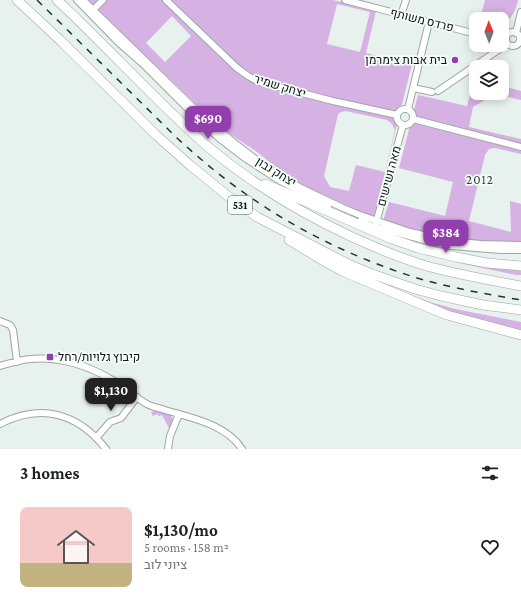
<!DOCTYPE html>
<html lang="en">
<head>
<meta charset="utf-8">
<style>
  :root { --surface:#fff; --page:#f6f6f6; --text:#202124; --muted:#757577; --accent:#923ead }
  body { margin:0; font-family:"Crimson Pro",Heebo,serif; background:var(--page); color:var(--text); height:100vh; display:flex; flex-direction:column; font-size:15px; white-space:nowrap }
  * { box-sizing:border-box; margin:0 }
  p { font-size:13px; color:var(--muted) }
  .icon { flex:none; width:22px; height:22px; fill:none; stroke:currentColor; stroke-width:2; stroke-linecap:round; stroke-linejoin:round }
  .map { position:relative; height:449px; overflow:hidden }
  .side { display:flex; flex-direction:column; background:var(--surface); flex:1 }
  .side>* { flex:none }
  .needle { width:26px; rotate:359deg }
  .fabs { position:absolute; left:469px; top:12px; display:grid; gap:8px }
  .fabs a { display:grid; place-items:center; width:40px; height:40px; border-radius:8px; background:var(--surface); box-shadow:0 2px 10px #0003; font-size:20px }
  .price { position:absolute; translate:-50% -34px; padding:0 9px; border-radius:8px; background:var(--accent); color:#fff; font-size:13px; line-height:26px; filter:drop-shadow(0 1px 2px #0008) }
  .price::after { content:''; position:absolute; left:50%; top:24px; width:12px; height:9px; margin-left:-6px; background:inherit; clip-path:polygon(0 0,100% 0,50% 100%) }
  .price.on { background:#222; color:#fff }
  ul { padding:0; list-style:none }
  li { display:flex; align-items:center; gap:12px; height:100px; padding:0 20px }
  li span { display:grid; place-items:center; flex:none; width:112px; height:80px; border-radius:8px; color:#555 }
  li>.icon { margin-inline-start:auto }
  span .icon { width:48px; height:48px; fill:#fffc; stroke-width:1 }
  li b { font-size:17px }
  h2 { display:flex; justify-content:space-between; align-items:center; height:48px; padding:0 20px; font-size:17px }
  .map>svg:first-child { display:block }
  .green { fill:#d6b1e3; fill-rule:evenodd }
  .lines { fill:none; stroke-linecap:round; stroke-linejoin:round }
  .minor-casing { stroke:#9da6a2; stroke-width:8 }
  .highway-casing { stroke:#9da6a2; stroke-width:10 }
  .minor { stroke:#fff; stroke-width:6 }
  .highway { stroke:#fff; stroke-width:9 }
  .rail { stroke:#2b302e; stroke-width:1.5; stroke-dasharray:7 7; stroke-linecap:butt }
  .poi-dot { fill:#923ead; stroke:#f5fefa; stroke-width:1.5 }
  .labels { text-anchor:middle; stroke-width:3.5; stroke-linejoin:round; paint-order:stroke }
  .shield { fill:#f5fefa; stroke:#535956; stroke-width:1 }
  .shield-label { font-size:11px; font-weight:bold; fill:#0e1210 }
  .street-label { font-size:12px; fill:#0e1210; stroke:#f5fefa }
  .poi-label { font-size:12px; fill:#0e1210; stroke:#f5fefa; text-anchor:end }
  .neighbourhood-label { font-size:13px; letter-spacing:1px; fill:#38403c; stroke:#f5fefa }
</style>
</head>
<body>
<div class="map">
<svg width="521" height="449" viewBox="0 0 521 449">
  <rect width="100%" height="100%" fill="#e7f1ed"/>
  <path class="green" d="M88,0H333L376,11L366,53L412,64L374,217L310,189L276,167L257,152L230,134L204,112ZM337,4L370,12L360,52L327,44ZM172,16L191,36L165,62L146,43ZM346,111L387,120L392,124L395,130L385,172L356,165L349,191L330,187L324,176L338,114L341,112Z
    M485,0H518C515,12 512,18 502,27V19H480Z
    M474,79H476V93H502V86L521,91V100L504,96L503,100L490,97L473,107L469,127L521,139V154L495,148L489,149L485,155L469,221L511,232L510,201L521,204V254L462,248L383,221L389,202L445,216L453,182L399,168L418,95L467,106Z
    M459,263L521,270V275H516Z
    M377,282L430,302L455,309L521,322V332L448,312Z
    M155,411L171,415L173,421L170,430L162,415L159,416L157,414L153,416L151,412Z"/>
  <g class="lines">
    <defs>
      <path id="minor" d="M77,0L118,42L143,64L197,118L219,138L245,158L277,179L328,207
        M83,0L202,116L237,145L258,161L281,176L301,188L343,208L360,215L410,232L449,241L481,244L521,245
        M166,0L237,68L248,76L257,81L271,85L333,101L397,115
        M345,0L476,34
        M93,10L103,0
        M401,15L406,0
        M506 39a7 7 0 1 1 14 0a7 7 0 1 1-14 0Z
        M516,33L521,12
        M413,88L432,92
        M438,91L507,44
        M408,109L429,22
        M397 117a8 8 0 1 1 16 0a8 8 0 1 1-16 0Z
        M413,119L521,147
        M360,221L375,227L432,242L451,246L501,250H521
        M376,223L403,125
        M0,321L10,325L13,330L17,362
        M0,366C10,363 20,360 30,359C59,356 90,366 114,381C126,388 136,398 147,404C152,407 159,408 165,410C191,418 226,424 242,449
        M0,424C41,403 78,413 106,449
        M96,438L110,422L121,418L137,397
        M168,449L170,436L179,414"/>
      <path id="highway" d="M17,0L61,41L156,135L191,166L229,197L257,217L350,265L372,274L415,289L441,296L483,305L521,310
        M57,0C86,27 113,55 141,83C163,105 184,126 207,146C252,184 297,211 350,236C374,247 398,257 423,265C455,274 488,280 521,286
        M265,184L392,239L418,248L456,257L487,263L521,266
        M289,240L322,260L342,271L418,303L447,315L521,335"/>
    </defs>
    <use href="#minor" class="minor-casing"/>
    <use href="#highway" class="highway-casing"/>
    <use href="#minor" class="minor"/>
    <use href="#highway" class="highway"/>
    <path class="rail" d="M37,0L177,138C201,160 226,181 253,199C302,233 360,260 417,278C451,288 486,294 521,300"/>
  </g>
  <g class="poi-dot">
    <circle cx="455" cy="60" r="4"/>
    <rect x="46" y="353" width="8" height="8" rx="2"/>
  </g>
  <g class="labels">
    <rect class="shield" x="228" y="196" width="24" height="18" rx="3"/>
    <g class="shield-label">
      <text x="240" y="209">531</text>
    </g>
    <g class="street-label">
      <text transform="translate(422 20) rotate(14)" y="4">פרדס משותף</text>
      <text transform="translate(280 86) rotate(17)" y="4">יצחק שמיר</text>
      <text transform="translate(276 172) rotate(32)" y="4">יצחק נבון</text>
      <text transform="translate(389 176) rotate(-75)" y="4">מאה ושישים</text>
    </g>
    <g class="poi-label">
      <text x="447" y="64">בית אבות צימרמן</text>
      <text x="58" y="361" text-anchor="start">קיבוץ גלויות/רחל</text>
    </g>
    <g class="neighbourhood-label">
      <text x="480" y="184">2012</text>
    </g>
  </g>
</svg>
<div class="fabs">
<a><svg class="needle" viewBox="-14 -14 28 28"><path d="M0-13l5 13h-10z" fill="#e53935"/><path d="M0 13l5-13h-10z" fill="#757577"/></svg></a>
<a><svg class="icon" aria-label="layers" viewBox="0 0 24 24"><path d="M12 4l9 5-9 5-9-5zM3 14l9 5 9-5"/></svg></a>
</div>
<b class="price" style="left:208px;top:140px">$690</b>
<b class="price" style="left:446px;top:254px">$384</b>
<b class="price on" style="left:111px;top:412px">$1,130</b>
</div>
<section class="side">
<h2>3 homes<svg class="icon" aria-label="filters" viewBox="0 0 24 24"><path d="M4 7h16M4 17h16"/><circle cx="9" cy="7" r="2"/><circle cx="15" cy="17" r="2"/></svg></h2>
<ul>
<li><span style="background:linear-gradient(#f6c9c9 70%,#c2b280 0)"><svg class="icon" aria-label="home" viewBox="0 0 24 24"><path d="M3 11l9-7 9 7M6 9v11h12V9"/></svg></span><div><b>$1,130/mo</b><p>5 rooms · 158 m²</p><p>ציוני לוב</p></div><svg class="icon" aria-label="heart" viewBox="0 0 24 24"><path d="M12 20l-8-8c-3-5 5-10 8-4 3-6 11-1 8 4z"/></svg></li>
</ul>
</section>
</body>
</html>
